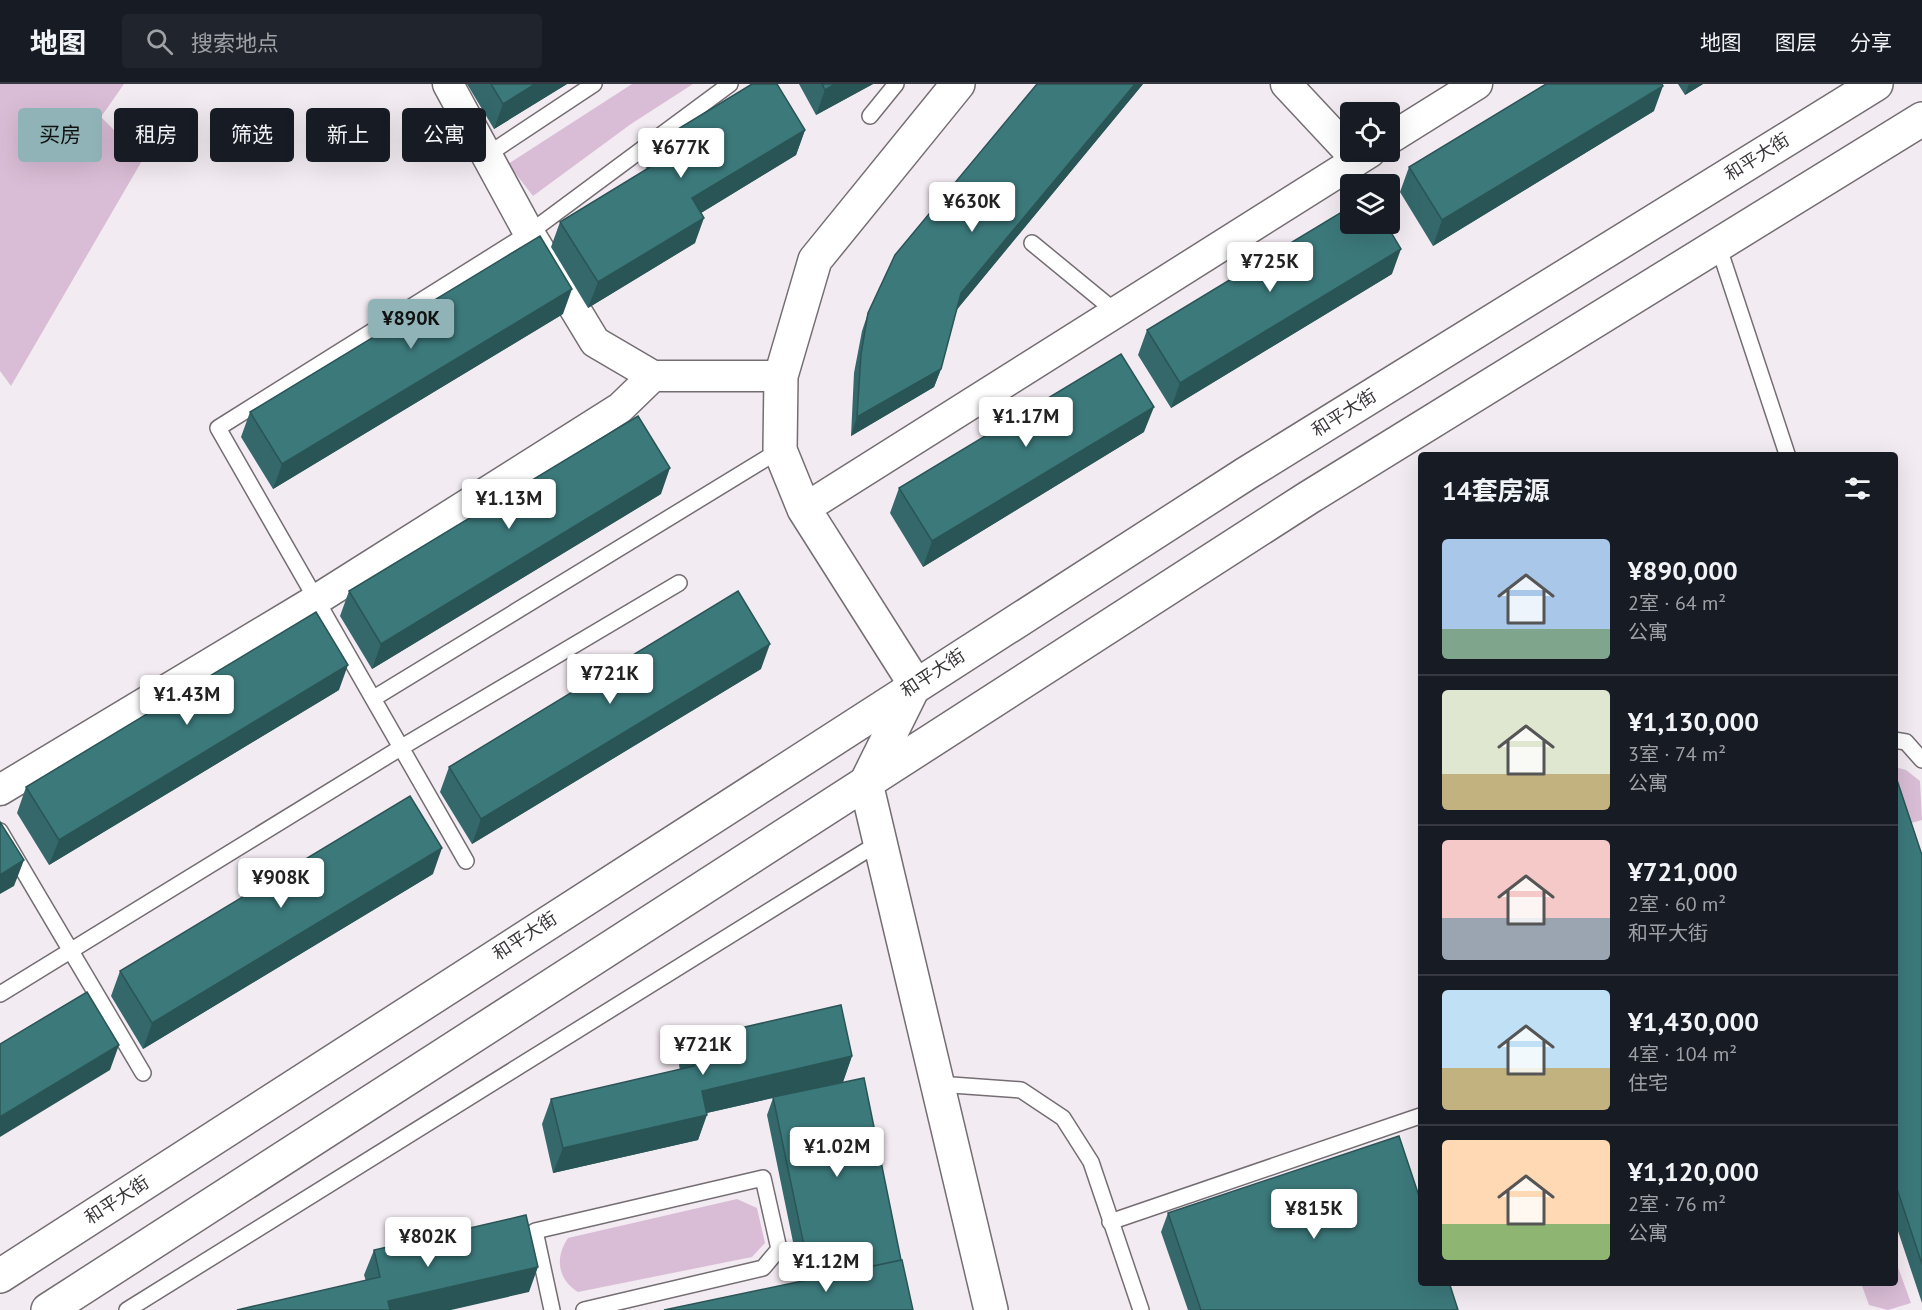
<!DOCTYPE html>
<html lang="zh">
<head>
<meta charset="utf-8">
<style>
  :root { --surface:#171b24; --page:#20242c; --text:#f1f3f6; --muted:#9ea1a6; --line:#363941; --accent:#8fb3b6 }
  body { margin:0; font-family:"PT Sans","Noto Sans SC",sans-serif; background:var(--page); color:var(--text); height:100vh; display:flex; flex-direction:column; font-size:22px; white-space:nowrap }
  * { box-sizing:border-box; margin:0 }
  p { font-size:20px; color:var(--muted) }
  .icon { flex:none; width:33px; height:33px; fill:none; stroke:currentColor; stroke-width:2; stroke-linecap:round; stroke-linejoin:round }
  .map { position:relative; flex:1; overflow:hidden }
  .drawer { position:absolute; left:1418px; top:368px; width:480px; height:834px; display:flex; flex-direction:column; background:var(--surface); border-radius:6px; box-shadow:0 6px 24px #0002 }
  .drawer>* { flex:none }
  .top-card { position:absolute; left:18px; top:24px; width:570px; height:54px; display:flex; gap:12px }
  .buttons { position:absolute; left:1340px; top:18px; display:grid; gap:12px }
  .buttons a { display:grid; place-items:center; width:60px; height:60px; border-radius:6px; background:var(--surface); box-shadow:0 6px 24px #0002; font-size:30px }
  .price { position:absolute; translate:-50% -51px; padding:0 14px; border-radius:6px; background:#fff; color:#222; font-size:20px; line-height:39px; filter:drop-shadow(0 2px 3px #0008) }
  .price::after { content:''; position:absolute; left:50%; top:36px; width:18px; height:14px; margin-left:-9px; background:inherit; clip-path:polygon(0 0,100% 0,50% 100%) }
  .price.active { background:var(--accent); color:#111 }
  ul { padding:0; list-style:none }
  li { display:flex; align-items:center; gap:18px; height:150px; padding:0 24px }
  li+li { border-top:2px solid var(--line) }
  li span { display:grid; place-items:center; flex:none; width:168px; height:120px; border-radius:6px; color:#555 }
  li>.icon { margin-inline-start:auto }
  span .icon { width:72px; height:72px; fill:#fffc; stroke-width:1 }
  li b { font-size:26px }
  h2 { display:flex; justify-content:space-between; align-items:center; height:72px; padding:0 24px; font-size:26px }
  .pill { padding:0 21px; border-radius:6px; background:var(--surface); box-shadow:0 6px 24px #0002; font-size:21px; line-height:54px }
  .pill.active { background:var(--accent); color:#111 }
  header { display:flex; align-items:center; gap:36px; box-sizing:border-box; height:84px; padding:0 30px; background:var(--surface); border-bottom:2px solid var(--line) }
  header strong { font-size:28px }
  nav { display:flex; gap:33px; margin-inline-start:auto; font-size:21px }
  .search { width:420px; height:54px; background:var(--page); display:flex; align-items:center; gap:15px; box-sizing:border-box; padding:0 21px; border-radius:6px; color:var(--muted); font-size:22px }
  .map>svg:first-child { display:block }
  .green { fill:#d9bdd6 }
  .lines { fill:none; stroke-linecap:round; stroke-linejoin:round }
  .service-casing { stroke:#746e73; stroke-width:18 }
  .minor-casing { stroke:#746e73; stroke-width:33 }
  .tertiary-casing { stroke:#746e73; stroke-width:36 }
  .secondary-casing { stroke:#746e73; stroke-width:36 }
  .service { stroke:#fff; stroke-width:15 }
  .minor { stroke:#fff; stroke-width:30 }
  .tertiary { stroke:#fff; stroke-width:33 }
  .secondary { stroke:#fff; stroke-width:33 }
  .wall { fill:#34686a }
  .shaded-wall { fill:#2a5556 }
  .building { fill:#3c797b; stroke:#2a5556; stroke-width:1.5 }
  .labels { text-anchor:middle; stroke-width:6; stroke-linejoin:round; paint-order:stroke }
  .street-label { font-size:18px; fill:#3a373a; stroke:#fff }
</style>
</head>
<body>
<header>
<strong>地图</strong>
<div class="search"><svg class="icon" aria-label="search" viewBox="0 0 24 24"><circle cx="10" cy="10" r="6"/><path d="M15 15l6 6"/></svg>搜索地点</div>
<nav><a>地图</a><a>图层</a><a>分享</a></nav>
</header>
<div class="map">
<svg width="1922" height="1226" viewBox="0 0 1922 1226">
  <rect width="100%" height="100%" fill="#f3ebf2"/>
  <path class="green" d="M0,0H124L101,33L143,75L11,302L0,287Z
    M632,0H693L631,40L533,112L508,80Z
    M1895,683L1906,686L1920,697L1922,736L1908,740L1895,703Z
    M737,1115L757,1124L765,1159L752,1173L578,1208C557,1195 555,1173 568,1154Z
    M1895,1175L1911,1219L1888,1226L1869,1221L1861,1199L1894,1198Z"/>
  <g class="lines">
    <defs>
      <path id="service" d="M870,32L896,0
        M487,71L594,0
        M1032,159L1116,228
        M1718,161L1787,370
        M374,614L780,366
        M1894,656L1906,658L1922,676
        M0,747L143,989
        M466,777L218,344L529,149L730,0
        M0,910L402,663L679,499
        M938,1000L1021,1006L1063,1034L1091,1078L1141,1226
        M1110,1138L1420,1032
        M127,1226L880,758
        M552,1226L535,1147L763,1094L779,1165L763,1184L584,1226"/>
      <path id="minor" d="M448,0L529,149L595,258L653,292H781
        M1286,0L1357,76
        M1389,55L1477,0
        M804,425L1370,68
        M0,706L316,516L620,324L653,292"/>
      <path id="tertiary" d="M958,0L815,176L781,292L780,366L804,425L915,600L866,699L991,1226"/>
      <path id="secondary" d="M0,1192L1247,389L1876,0
        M48,1226L1308,414L1922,35"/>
    </defs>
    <use href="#service" class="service-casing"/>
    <use href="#minor" class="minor-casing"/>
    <use href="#tertiary" class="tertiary-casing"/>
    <use href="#secondary" class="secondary-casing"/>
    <use href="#service" class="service"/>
    <use href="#minor" class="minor"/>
    <use href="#tertiary" class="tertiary"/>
    <use href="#secondary" class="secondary"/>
  </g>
  <path class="wall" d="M467,0H567L494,45Z
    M799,0H873L816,31Z
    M1037,0H1143L957,225L941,285L934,303L851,352L854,289L862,247L868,229Z
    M1678,0H1703L1685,11Z
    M1654,27L1433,162L1400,108L1409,83Z
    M805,46L796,71L701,129L695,159L588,224L551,163L560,138L647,85L646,84L655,59Z
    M1392,190L1171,324L1138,271L1147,246Z
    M563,230L273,405L241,353L250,328Z
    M1144,348L923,483L890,429L899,404Z
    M661,410L372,585L340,532L349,507Z
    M761,585L472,760L440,708L449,683Z
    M339,606L49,781L17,729L26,703Z
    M1894,687L1922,771V1219L1894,1135Z
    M433,790L143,965L111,912L120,887Z
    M688,956L852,972L843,998L810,1005L901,1176L801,1197L767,1031L773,1014L707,1029L698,1056L553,1089L542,1040L551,1015L680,986L679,981Z
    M1168,1129L1458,1226H1188L1161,1148Z
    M374,1166L529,1208L366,1197L364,1191Z"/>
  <path class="shaded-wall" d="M535,0H567L494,45L503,20Z
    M835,0H873L816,31L825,6Z
    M1135,0H1143L955,228L961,209Z
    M1689,0H1703L1685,11Z
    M1663,2L1654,27L1433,162L1442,136Z
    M805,46L796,71L683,140L692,114Z
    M704,134L695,159L588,224L598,198Z
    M1401,165L1392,190L1171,324L1180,299Z
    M572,205L563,230L273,405L282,380Z
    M941,285L934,303L851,352L857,333Z
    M1154,323L1144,348L923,483L932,457Z
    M670,384L661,410L372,585L381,560Z
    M770,560L761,585L472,760L481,735Z
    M348,581L339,606L49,781L59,756Z
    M442,764L433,790L143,965L152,939Z
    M24,776L14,802L0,810V791Z
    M119,961L110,986L0,1053V1033Z
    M852,972L843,998L693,1032L702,1007Z
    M707,1031L698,1056L553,1089L563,1064Z
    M538,1183L529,1208L451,1226H384L388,1217Z"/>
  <path class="building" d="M491,0H535L503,20Z
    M752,0H777L805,46L692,114L704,134L598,198L560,138L665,74L655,59Z
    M822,0H835L825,6Z
    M1037,0H1135L961,209L941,285L857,333L861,270L868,229L895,171Z
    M1546,0H1662L1663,2L1442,136L1409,83Z
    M1350,123V140H1386L1401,165L1180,299L1147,246Z
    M540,152L572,205L282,380L250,328Z
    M1121,270L1154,323L932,457L899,404Z
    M638,332L670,384L381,560L349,507Z
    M738,507L770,560L481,735L449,683Z
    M316,528L348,581L59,756L26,703Z
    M1894,687L1922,771V1180L1894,1096Z
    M410,712L442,764L152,939L120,887Z
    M0,738L24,776L0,791Z
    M87,908L119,961L0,1033V960Z
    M841,921L852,972L702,1007L707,1031L563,1064L551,1015L694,982L688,956Z
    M864,994L901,1176L811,1195L773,1013Z
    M1399,1052L1420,1115V1198H1449L1458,1226H1201L1168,1129Z
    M526,1131L538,1183L388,1217L390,1226H237L380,1193L374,1166Z
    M902,1176L913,1226H664Z"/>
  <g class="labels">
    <g class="street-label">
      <text transform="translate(1757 73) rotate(-32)" y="6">和平大街</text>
      <text transform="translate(1344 329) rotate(-32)" y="6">和平大街</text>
      <text transform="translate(933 589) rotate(-33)" y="6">和平大街</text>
      <text transform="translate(525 852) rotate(-33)" y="6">和平大街</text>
      <text transform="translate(117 1116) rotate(-33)" y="6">和平大街</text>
    </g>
  </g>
</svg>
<div class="buttons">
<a><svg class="icon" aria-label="locate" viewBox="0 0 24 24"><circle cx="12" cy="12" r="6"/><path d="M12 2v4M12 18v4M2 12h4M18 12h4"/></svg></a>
<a><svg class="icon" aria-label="layers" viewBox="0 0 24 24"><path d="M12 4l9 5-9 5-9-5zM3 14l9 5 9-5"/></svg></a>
</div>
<b class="price" style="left:681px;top:95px">¥677K</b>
<b class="price" style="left:972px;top:149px">¥630K</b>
<b class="price" style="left:1270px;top:209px">¥725K</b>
<b class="price active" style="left:411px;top:266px">¥890K</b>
<b class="price" style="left:1026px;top:364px">¥1.17M</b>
<b class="price" style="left:509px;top:446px">¥1.13M</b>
<b class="price" style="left:610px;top:621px">¥721K</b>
<b class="price" style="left:187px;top:642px">¥1.43M</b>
<b class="price" style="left:281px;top:825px">¥908K</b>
<b class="price" style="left:703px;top:992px">¥721K</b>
<b class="price" style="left:837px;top:1094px">¥1.02M</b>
<b class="price" style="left:1314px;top:1156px">¥815K</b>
<b class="price" style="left:428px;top:1184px">¥802K</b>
<b class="price" style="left:826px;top:1209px">¥1.12M</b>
<div class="top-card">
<a class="pill active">买房</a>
<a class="pill">租房</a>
<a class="pill">筛选</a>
<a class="pill">新上</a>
<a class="pill">公寓</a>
</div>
<section class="drawer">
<h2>14套房源<svg class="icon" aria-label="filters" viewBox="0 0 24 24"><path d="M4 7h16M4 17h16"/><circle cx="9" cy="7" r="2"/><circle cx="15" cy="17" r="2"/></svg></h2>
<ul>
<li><span style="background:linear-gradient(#a9c7e8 75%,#7fa58c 0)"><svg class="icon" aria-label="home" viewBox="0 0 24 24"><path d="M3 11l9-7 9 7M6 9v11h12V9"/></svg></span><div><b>¥890,000</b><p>2室 · 64 m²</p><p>公寓</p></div></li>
<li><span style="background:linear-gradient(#dfe7d0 70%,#c2b280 0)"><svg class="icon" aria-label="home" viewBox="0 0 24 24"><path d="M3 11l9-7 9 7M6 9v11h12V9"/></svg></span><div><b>¥1,130,000</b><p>3室 · 74 m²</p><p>公寓</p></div></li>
<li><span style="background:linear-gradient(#f6c9c9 65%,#9aa5b1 0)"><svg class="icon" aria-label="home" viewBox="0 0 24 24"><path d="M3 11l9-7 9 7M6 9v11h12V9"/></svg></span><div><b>¥721,000</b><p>2室 · 60 m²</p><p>和平大街</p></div></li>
<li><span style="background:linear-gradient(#bfe0f5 65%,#c2b280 0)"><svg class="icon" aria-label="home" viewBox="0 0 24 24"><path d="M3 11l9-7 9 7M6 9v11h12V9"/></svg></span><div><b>¥1,430,000</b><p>4室 · 104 m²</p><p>住宅</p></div></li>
<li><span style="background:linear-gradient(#ffd9b3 70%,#8fb573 0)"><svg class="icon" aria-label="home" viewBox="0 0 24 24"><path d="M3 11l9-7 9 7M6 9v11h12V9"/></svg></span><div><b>¥1,120,000</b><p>2室 · 76 m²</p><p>公寓</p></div></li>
</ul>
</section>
</div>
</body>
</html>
